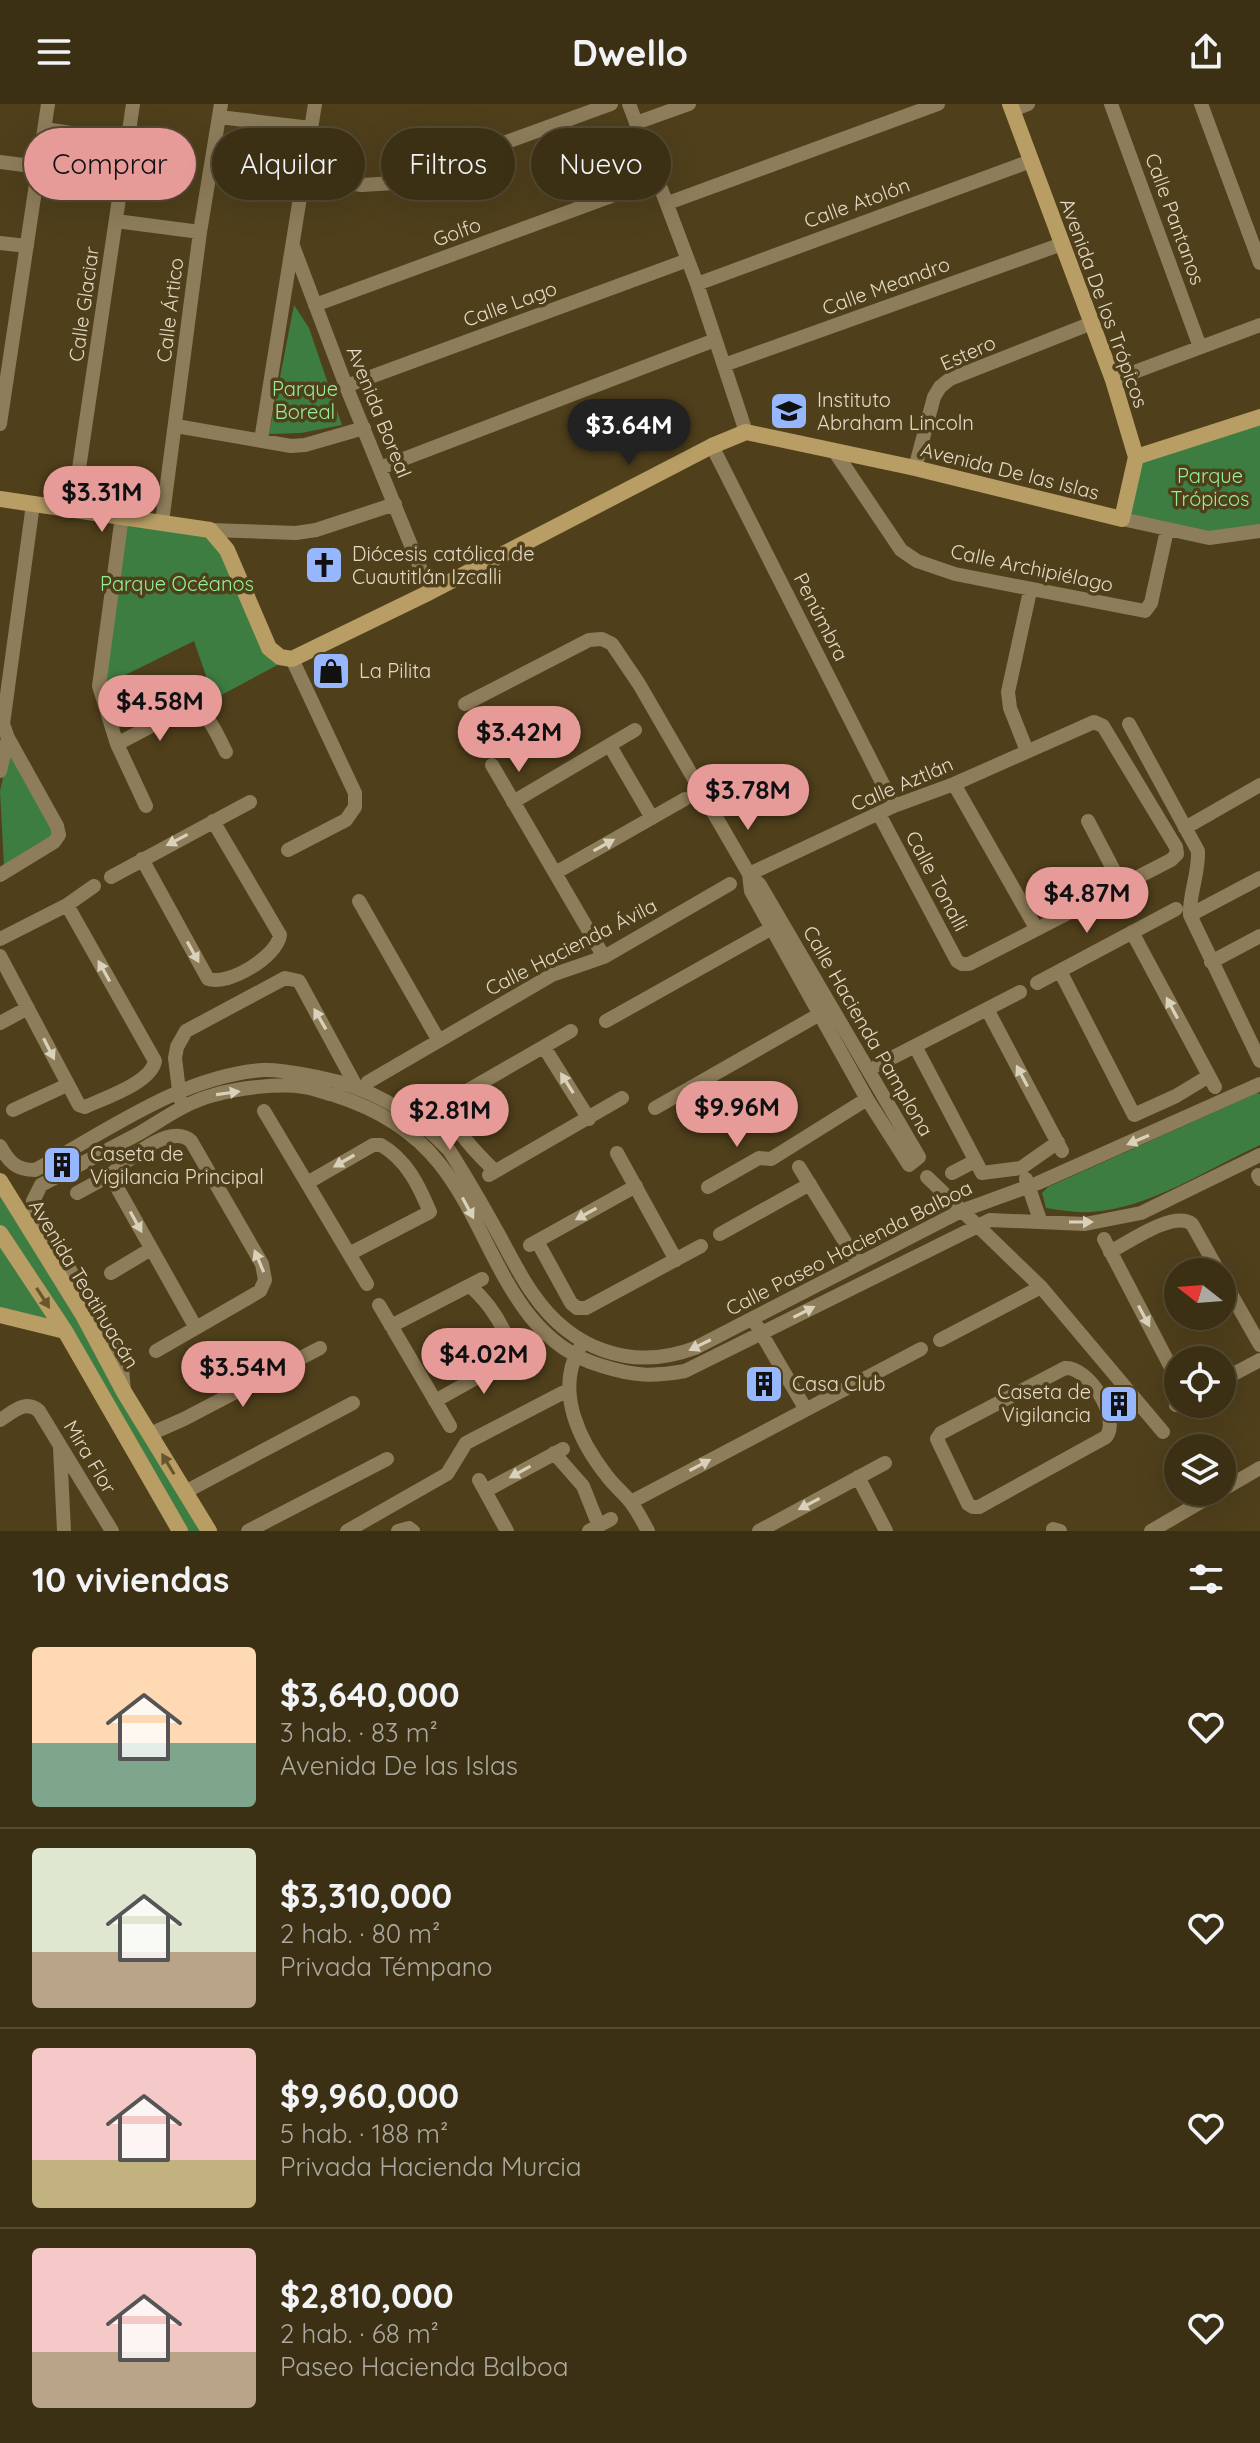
<!DOCTYPE html>
<html lang="es">
<head>
<meta charset="utf-8">
<style>
  :root { --surface:#3b2f14; --page:#42371d; --text:#f1f3f6; --muted:#aca9a0; --line:#544a34; --accent:#e69b98 }
  body { margin:0; font-family:Quicksand,sans-serif; background:var(--page); color:var(--text); height:100vh; display:flex; flex-direction:column; font-size:30px; white-space:nowrap }
  * { box-sizing:border-box; margin:0 }
  p { font-size:26px; color:var(--muted) }
  .icon { flex:none; width:44px; height:44px; fill:none; stroke:currentColor; stroke-width:2; stroke-linecap:round; stroke-linejoin:round }
  .map { position:relative; height:1427px; overflow:hidden }
  .details { display:flex; flex-direction:column; background:var(--surface); flex:1 }
  .details>* { flex:none }
  .hud { position:absolute; left:24px; top:24px; width:800px; height:72px; display:flex; gap:16px }
  .needle { width:52px; rotate:287deg }
  .tools { position:absolute; left:1164px; top:1154px; display:grid; gap:16px }
  .tools a { display:grid; place-items:center; width:72px; height:72px; border-radius:50%; background:var(--surface); box-shadow:0 8px 32px #0002,0 0 0 2px var(--line); font-size:40px }
  .price { position:absolute; translate:-50% -68px; padding:0 18px; border-radius:28px; background:var(--accent); color:#111; font-size:26px; line-height:52px; filter:drop-shadow(0 2px 4px #0008) }
  .price::after { content:''; position:absolute; left:50%; top:48px; width:24px; height:18px; margin-left:-12px; background:inherit; clip-path:polygon(0 0,100% 0,50% 100%) }
  .price.on { background:#222; color:#fff }
  ul { padding:0; list-style:none }
  li { display:flex; align-items:center; gap:24px; height:200px; padding:0 32px }
  li+li { border-top:2px solid var(--line) }
  li span { display:grid; place-items:center; flex:none; width:224px; height:160px; border-radius:8px; color:#555 }
  li>.icon { margin-inline-start:auto }
  span .icon { width:96px; height:96px; fill:#fffc; stroke-width:1 }
  li b { font-size:34px }
  h2 { display:flex; justify-content:space-between; align-items:center; height:96px; padding:0 32px; font-size:34px }
  .chip { padding:0 28px; border-radius:36px; background:var(--surface); box-shadow:0 8px 32px #0002,0 0 0 2px var(--line); font-size:28px; line-height:72px }
  .chip.on { background:var(--accent); color:#111 }
  header { display:flex; justify-content:space-between; align-items:center; height:104px; padding:0 32px; background:var(--surface); font-size:36px; font-weight:700 }
  .map>svg:first-child { display:block }
  .green { fill:#3e7d42 }
  .lines { fill:none; stroke-linecap:round; stroke-linejoin:round }
  .street { stroke:#8e7d5a; stroke-width:14 }
  .secondary { stroke:#b89d64; stroke-width:16 }
  .oneway { fill:#dad1bb }
  .oneway2 { fill:#69562d }
  .labels { text-anchor:middle; stroke-width:7; stroke-linejoin:round; paint-order:stroke }
  .street-label { font-size:20px; fill:#e3dac6; stroke:#4f3f1b }
  .park-label { font-size:20px; fill:#93f097; stroke:#4f3f1b }
  .poi-label { font-size:20px; fill:#e3dac6; stroke:#4f3f1b; text-anchor:start }
</style>
</head>
<body>
<header><svg class="icon" aria-label="menu" viewBox="0 0 24 24"><path d="M4 6h16M4 12h16M4 18h16"/></svg>Dwello<svg class="icon" aria-label="share" viewBox="0 0 24 24"><path d="M12 15V3M7 8l5-5 5 5M5 13v7h14v-7"/></svg></header>
<div class="map">
<svg width="1260" height="1427" viewBox="0 0 1260 1427">
  <rect width="100%" height="100%" fill="#4f3f1b"/>
  <path class="green" d="M294,201L309,224L342,321L301,329L269,330Z
    M1260,315V426L1207,433L1125,415L1139,354Z
    M124,412L222,426L283,558L214,595L194,537L103,582Z
    M9,647L57,722L54,738L4,763L0,687Z
    M1257,989L1260,990V1041C1207,1065 1149,1105 1090,1108C1076,1109 1060,1106 1046,1104L1042,1089L1048,1083Z
    M0,1075L205,1427H184L0,1122Z
    M0,1141L54,1218L0,1207Z"/>
  <g class="lines">
    <path class="street" d="M629,0L697,180L746,328
      M1111,0L1200,243
      M1201,0L1260,159
      M1013,6L1028,0
      M219,13L311,24
      M636,19L689,0
      M45,25L128,38
      M0,58L39,63
      M304,74L362,81L394,79L611,0
      M668,99L938,0
      M116,117L200,128
      M0,139L27,142
      M293,142L346,282L430,488
      M697,180L1031,57
      M315,201L658,75
      M724,261L1062,140
      M1113,276L1260,221
      M346,282L688,156
      M0,320L48,0
      M176,322L291,342L305,341L364,324
      M261,336L315,0
      M712,342L894,702
      M835,348L901,446L917,457L955,470L1145,507L1151,499L1167,426
      M380,364L715,236
      M915,364L934,293L940,283L950,275L1092,219
      M73,405L133,0
      M122,412L99,582L117,640L146,702
      M1122,415L1209,434L1260,427
      M162,418L200,128L221,0
      M210,426L296,429L316,426L395,400
      M465,600L589,536L602,535L612,540L639,580L749,770L760,781L919,1053L909,1061L867,995L751,787L749,770
      M1129,620L1198,747C1199,770 1189,789 1190,811L1260,957
      M117,640L185,604C209,605 216,629 226,648
      M610,642L652,714
      M1027,647L1010,604L1008,588L1030,487
      M492,661L604,853
      M0,667L8,634L3,620L33,400
      M954,680L1036,824
      M513,698L635,626
      M1088,717L1121,780
      M1185,724L1260,681
      M288,746L346,716L355,703V689L292,555
      M142,755L208,875C228,882 277,853 280,831L213,717
      M555,769L685,695
      M749,770L894,702L954,680L1094,618L1103,622L1176,743L1177,750L1171,756L969,860H962L957,857L879,710
      M0,771L54,738L59,731L57,722L8,634
      M111,773L250,698
      M359,797L439,937
      M67,801L94,782
      M1190,811L1260,774
      M1132,828L1215,983
      M0,835L67,801L155,957C151,979 104,994 85,1003L79,1001L0,852
      M1211,858L1260,832
      M1060,867L1134,1011L1176,992L1209,972
      M1037,879L1176,805
      M987,905L1062,1047
      M606,917L772,824
      M0,919L28,904
      M915,942L982,1069L1021,1064L1058,1038
      M544,943L589,1015
      M878,961L1020,888
      M364,986L368,978L552,871L604,853L730,780
      M180,995L175,954L177,943L186,927L285,874L299,877L357,984
      M443,1000C456,1027 474,1047 495,1067
      M655,1004L820,910
      M13,1006L67,981
      M264,1007L367,1180
      M432,1007L571,927
      M0,1042C9,1058 16,1066 35,1066C106,1028 181,972 263,966C281,965 300,970 318,973C370,983 412,1007 449,1046C467,1074 483,1102 499,1131C510,1151 520,1172 533,1190C571,1245 631,1268 695,1244L961,1107L1038,1079L1260,980
      M617,1049L676,1156
      M799,1063L858,1159
      M952,1069L975,1057
      M489,1071L622,994
      M1258,1071L1260,1075
      M927,1073L1041,1183L1163,1328
      M1026,1075L1040,1116
      M307,1079L373,1041H381C407,1056 419,1082 430,1108L349,1150
      M708,1083L759,1054L771,1055L867,995
      M77,1089L110,1071
      M720,1130L810,1080
      M1104,1135L1178,1277
      M537,1137L571,1199L577,1204H586L701,1142
      M530,1141L636,1082
      M1110,1148C1129,1138 1174,1106 1192,1120L1219,1168
      M111,1169L151,1145
      M1222,1174L1260,1241
      M470,1182C493,1202 506,1225 514,1254
      M379,1201L450,1322
      M391,1222L482,1175
      M757,1222L805,1304
      M940,1236L1041,1183
      M579,1245C555,1288 580,1338 607,1372C614,1382 625,1390 632,1400C638,1408 643,1418 648,1427
      M156,1247L260,1187L265,1176L262,1160L191,1037C169,1018 127,1057 110,1071L196,1224
      M1065,1264C1088,1262 1121,1314 1106,1333L979,1403H973L968,1400L937,1335L941,1329Z
      M1222,1276L1260,1256
      M124,1287L121,1252L34,1105L33,1097L41,1081C73,1064 106,1047 138,1030C162,1016 186,998 214,991C237,984 280,979 304,983C314,984 324,989 334,991C375,1004 412,1025 439,1059C494,1127 508,1235 602,1262C634,1272 652,1273 685,1267L990,1116L1085,1120L1141,1109L1260,1051
      M435,1297L526,1246
      M1176,1301L1178,1300
      M0,1316C13,1308 26,1295 39,1307L112,1427
      M150,1330L184,1315L320,1244
      M60,1344L64,1427
      M554,1349L583,1382L599,1422
      M858,1373L886,1427
      M479,1376L507,1427
      M1222,1386L1260,1364
      M485,1387L563,1345
      M185,1388L353,1299
      M631,1398L921,1245
      M1053,1425L1060,1427
      M248,1427L387,1355
      M347,1427L447,1370L466,1339L568,1286
      M398,1427L409,1424L413,1427
      M589,1427L611,1415
      M759,1427L885,1359
      M1151,1427L1218,1388"/>
    <path class="secondary" d="M1136,353L1260,313
      M0,395L210,426L227,446L269,544L280,553L292,555L430,488L712,342L746,328L915,364L1122,415L1136,353L1113,276L1010,0
      M0,1077L83,1211L124,1288L209,1427
      M0,1129L65,1227L180,1427
      M0,1211L65,1227"/>
  </g>
  <defs><path id="oneway-solid" d="M-6-.8H1V-3.2L6.5 0L1 3.2V.8H-6Z" transform="scale(2)"/></defs>
  <g class="oneway">
    <use href="#oneway-solid" transform="translate(177 736) rotate(152)"/>
    <use href="#oneway-solid" transform="translate(604 741) rotate(-29)"/>
    <use href="#oneway-solid" transform="translate(193 848) rotate(61)"/>
    <use href="#oneway-solid" transform="translate(104 867) rotate(-119)"/>
    <use href="#oneway-solid" transform="translate(1172 904) rotate(-118)"/>
    <use href="#oneway-solid" transform="translate(320 915) rotate(-120)"/>
    <use href="#oneway-solid" transform="translate(49 945) rotate(63)"/>
    <use href="#oneway-solid" transform="translate(1022 972) rotate(-118)"/>
    <use href="#oneway-solid" transform="translate(567 979) rotate(-122)"/>
    <use href="#oneway-solid" transform="translate(228 989) rotate(-8)"/>
    <use href="#oneway-solid" transform="translate(1138 1036) rotate(157)"/>
    <use href="#oneway-solid" transform="translate(344 1057) rotate(150)"/>
    <use href="#oneway-solid" transform="translate(468 1104) rotate(62)"/>
    <use href="#oneway-solid" transform="translate(586 1110) rotate(151)"/>
    <use href="#oneway-solid" transform="translate(136 1118) rotate(61)"/>
    <use href="#oneway-solid" transform="translate(1081 1118)"/>
    <use href="#oneway-solid" transform="translate(259 1157) rotate(-113)"/>
    <use href="#oneway-solid" transform="translate(804 1208) rotate(-27)"/>
    <use href="#oneway-solid" transform="translate(1144 1212) rotate(62)"/>
    <use href="#oneway-solid" transform="translate(700 1241) rotate(154)"/>
    <use href="#oneway-solid" transform="translate(700 1361) rotate(-28)"/>
    <use href="#oneway-solid" transform="translate(520 1368) rotate(151)"/>
    <use href="#oneway-solid" transform="translate(809 1400) rotate(152)"/>
  </g>
  <g class="oneway2">
    <use href="#oneway-solid" transform="translate(43 1194) rotate(57)"/>
    <use href="#oneway-solid" transform="translate(168 1360) rotate(-121)"/>
  </g>
  <defs>
    <symbol id="school-square" viewBox="-11 -11 22 22"><rect x="-9" y="-9" width="18" height="18" rx="4" fill="#96b6fd" stroke="#4f3f1b"/><path d="M0-5L7-2L0 1L-7-2ZM-4 1L0 2.5L4 1V4Q0 6-4 4Z" fill="#111"/></symbol>
    <symbol id="church-square" viewBox="-11 -11 22 22"><rect x="-9" y="-9" width="18" height="18" rx="4" fill="#96b6fd" stroke="#4f3f1b"/><path d="M-1.2-6h2.4v3.5h3.3v2.4h-3.3V6h-2.4V-.1h-3.3v-2.4h3.3Z" fill="#111"/></symbol>
    <symbol id="shop-square" viewBox="-11 -11 22 22"><rect x="-9" y="-9" width="18" height="18" rx="4" fill="#96b6fd" stroke="#4f3f1b"/><path d="M-5-2.5h2.3a2.7 3.5 0 0 1 5.4 0H5L5.5 6h-11ZM-1.5-2.5h3a1.5 2.3 0 0 0-3 0Z" fill="#111"/></symbol>
    <symbol id="building-square" viewBox="-11 -11 22 22"><rect x="-9" y="-9" width="18" height="18" rx="4" fill="#96b6fd" stroke="#4f3f1b"/><path d="M-4-6H4V6H1V3H-1V6H-4ZM-2.5-4.3h1.7v1.8h-1.7ZM.8-4.3h1.7v1.8H.8ZM-2.5-1h1.7V.8h-1.7ZM.8-1h1.7V.8H.8Z" fill="#111"/></symbol>
  </defs>
  <g fill-rule="evenodd">
    <use href="#school-square" x="767" y="285" width="44" height="44"/>
    <use href="#church-square" x="302" y="439" width="44" height="44"/>
    <use href="#shop-square" x="309" y="545" width="44" height="44"/>
    <use href="#building-square" x="40" y="1039" width="44" height="44"/>
    <use href="#building-square" x="742" y="1258" width="44" height="44"/>
    <use href="#building-square" x="1097" y="1278" width="44" height="44"/>
  </g>
  <g class="labels">
    <g class="street-label">
      <text transform="translate(857 99) rotate(-20)" y="7">Calle Atolón</text>
      <text transform="translate(1175 115) rotate(70)" y="7">Calle Pantanos</text>
      <text transform="translate(457 128) rotate(-20)" y="7">Golfo</text>
      <text transform="translate(886 182) rotate(-20)" y="7">Calle Meandro</text>
      <text transform="translate(1104 199) rotate(70)" y="7">Avenida De los Trópicos</text>
      <text transform="translate(84 200) rotate(-82)" y="7">Calle Glaciar</text>
      <text transform="translate(510 200) rotate(-20)" y="7">Calle Lago</text>
      <text transform="translate(170 206) rotate(-83)" y="7">Calle Ártico</text>
      <text transform="translate(968 249) rotate(-24)" y="7">Estero</text>
      <text transform="translate(379 308) rotate(68)" y="7">Avenida Boreal</text>
      <text transform="translate(1010 367) rotate(14)" y="7">Avenida De las Islas</text>
      <text transform="translate(1032 464) rotate(12)" y="7">Calle Archipiélago</text>
      <text transform="translate(821 513) rotate(63)" y="7">Penúmbra</text>
      <text transform="translate(902 680) rotate(-23)" y="7">Calle Aztlán</text>
      <text transform="translate(937 777) rotate(62)" y="7">Calle Tonalli</text>
      <text transform="translate(571 843) rotate(-27)" y="7">Calle Hacienda Ávila</text>
      <text transform="translate(868 927) rotate(60)" y="7">Calle Hacienda Pamplona</text>
      <text transform="translate(849 1144) rotate(-27)" y="7">Calle Paseo Hacienda Balboa</text>
      <text transform="translate(84 1180) rotate(59)" y="7">Avenida Teotihuacán</text>
      <text transform="translate(90 1353) rotate(59)" y="7">Mira Flor</text>
    </g>
    <g class="park-label">
      <text x="305" y="292">Parque<tspan x="305" dy="23">Boreal</tspan></text>
      <text x="1210" y="379">Parque<tspan x="1210" dy="23">Trópicos</tspan></text>
      <text x="177" y="487">Parque Océanos</text>
    </g>
    <g class="poi-label">
      <text x="817" y="303">Instituto<tspan x="817" dy="23">Abraham Lincoln</tspan></text>
      <text x="352" y="457">Diócesis católica de<tspan x="352" dy="23">Cuautitlán Izcalli</tspan></text>
      <text x="359" y="574">La Pilita</text>
      <text x="90" y="1057">Caseta de<tspan x="90" dy="23">Vigilancia Principal</tspan></text>
      <text x="792" y="1287">Casa Club</text>
      <text x="1091" y="1295" text-anchor="end">Caseta de<tspan x="1091" dy="23">Vigilancia</tspan></text>
    </g>
  </g>
</svg>
<div class="tools">
<a><svg class="needle" viewBox="-14 -14 28 28"><path d="M0-13l5 13h-10z" fill="#e53935"/><path d="M0 13l5-13h-10z" fill="#aca9a0"/></svg></a>
<a><svg class="icon" aria-label="locate" viewBox="0 0 24 24"><circle cx="12" cy="12" r="6"/><path d="M12 2v4M12 18v4M2 12h4M18 12h4"/></svg></a>
<a><svg class="icon" aria-label="layers" viewBox="0 0 24 24"><path d="M12 4l9 5-9 5-9-5zM3 14l9 5 9-5"/></svg></a>
</div>
<b class="price on" style="left:629px;top:363px">$3.64M</b>
<b class="price" style="left:102px;top:430px">$3.31M</b>
<b class="price" style="left:160px;top:639px">$4.58M</b>
<b class="price" style="left:519px;top:670px">$3.42M</b>
<b class="price" style="left:748px;top:728px">$3.78M</b>
<b class="price" style="left:1087px;top:831px">$4.87M</b>
<b class="price" style="left:737px;top:1045px">$9.96M</b>
<b class="price" style="left:450px;top:1048px">$2.81M</b>
<b class="price" style="left:484px;top:1292px">$4.02M</b>
<b class="price" style="left:243px;top:1305px">$3.54M</b>
<div class="hud">
<a class="chip on">Comprar</a>
<a class="chip">Alquilar</a>
<a class="chip">Filtros</a>
<a class="chip">Nuevo</a>
</div>
</div>
<section class="details">
<h2>10 viviendas<svg class="icon" aria-label="filters" viewBox="0 0 24 24"><path d="M4 7h16M4 17h16"/><circle cx="9" cy="7" r="2"/><circle cx="15" cy="17" r="2"/></svg></h2>
<ul>
<li><span style="background:linear-gradient(#ffd9b3 60%,#7fa58c 0)"><svg class="icon" aria-label="home" viewBox="0 0 24 24"><path d="M3 11l9-7 9 7M6 9v11h12V9"/></svg></span><div><b>$3,640,000</b><p>3 hab. · 83 m²</p><p>Avenida De las Islas</p></div><svg class="icon" aria-label="heart" viewBox="0 0 24 24"><path d="M12 20l-8-8c-3-5 5-10 8-4 3-6 11-1 8 4z"/></svg></li>
<li><span style="background:linear-gradient(#dfe7d0 65%,#b9a48a 0)"><svg class="icon" aria-label="home" viewBox="0 0 24 24"><path d="M3 11l9-7 9 7M6 9v11h12V9"/></svg></span><div><b>$3,310,000</b><p>2 hab. · 80 m²</p><p>Privada Témpano</p></div><svg class="icon" aria-label="heart" viewBox="0 0 24 24"><path d="M12 20l-8-8c-3-5 5-10 8-4 3-6 11-1 8 4z"/></svg></li>
<li><span style="background:linear-gradient(#f6c9c9 70%,#c2b280 0)"><svg class="icon" aria-label="home" viewBox="0 0 24 24"><path d="M3 11l9-7 9 7M6 9v11h12V9"/></svg></span><div><b>$9,960,000</b><p>5 hab. · 188 m²</p><p>Privada Hacienda Murcia</p></div><svg class="icon" aria-label="heart" viewBox="0 0 24 24"><path d="M12 20l-8-8c-3-5 5-10 8-4 3-6 11-1 8 4z"/></svg></li>
<li><span style="background:linear-gradient(#f6c9c9 65%,#b9a48a 0)"><svg class="icon" aria-label="home" viewBox="0 0 24 24"><path d="M3 11l9-7 9 7M6 9v11h12V9"/></svg></span><div><b>$2,810,000</b><p>2 hab. · 68 m²</p><p>Paseo Hacienda Balboa</p></div><svg class="icon" aria-label="heart" viewBox="0 0 24 24"><path d="M12 20l-8-8c-3-5 5-10 8-4 3-6 11-1 8 4z"/></svg></li>
</ul>
</section>
</body>
</html>
